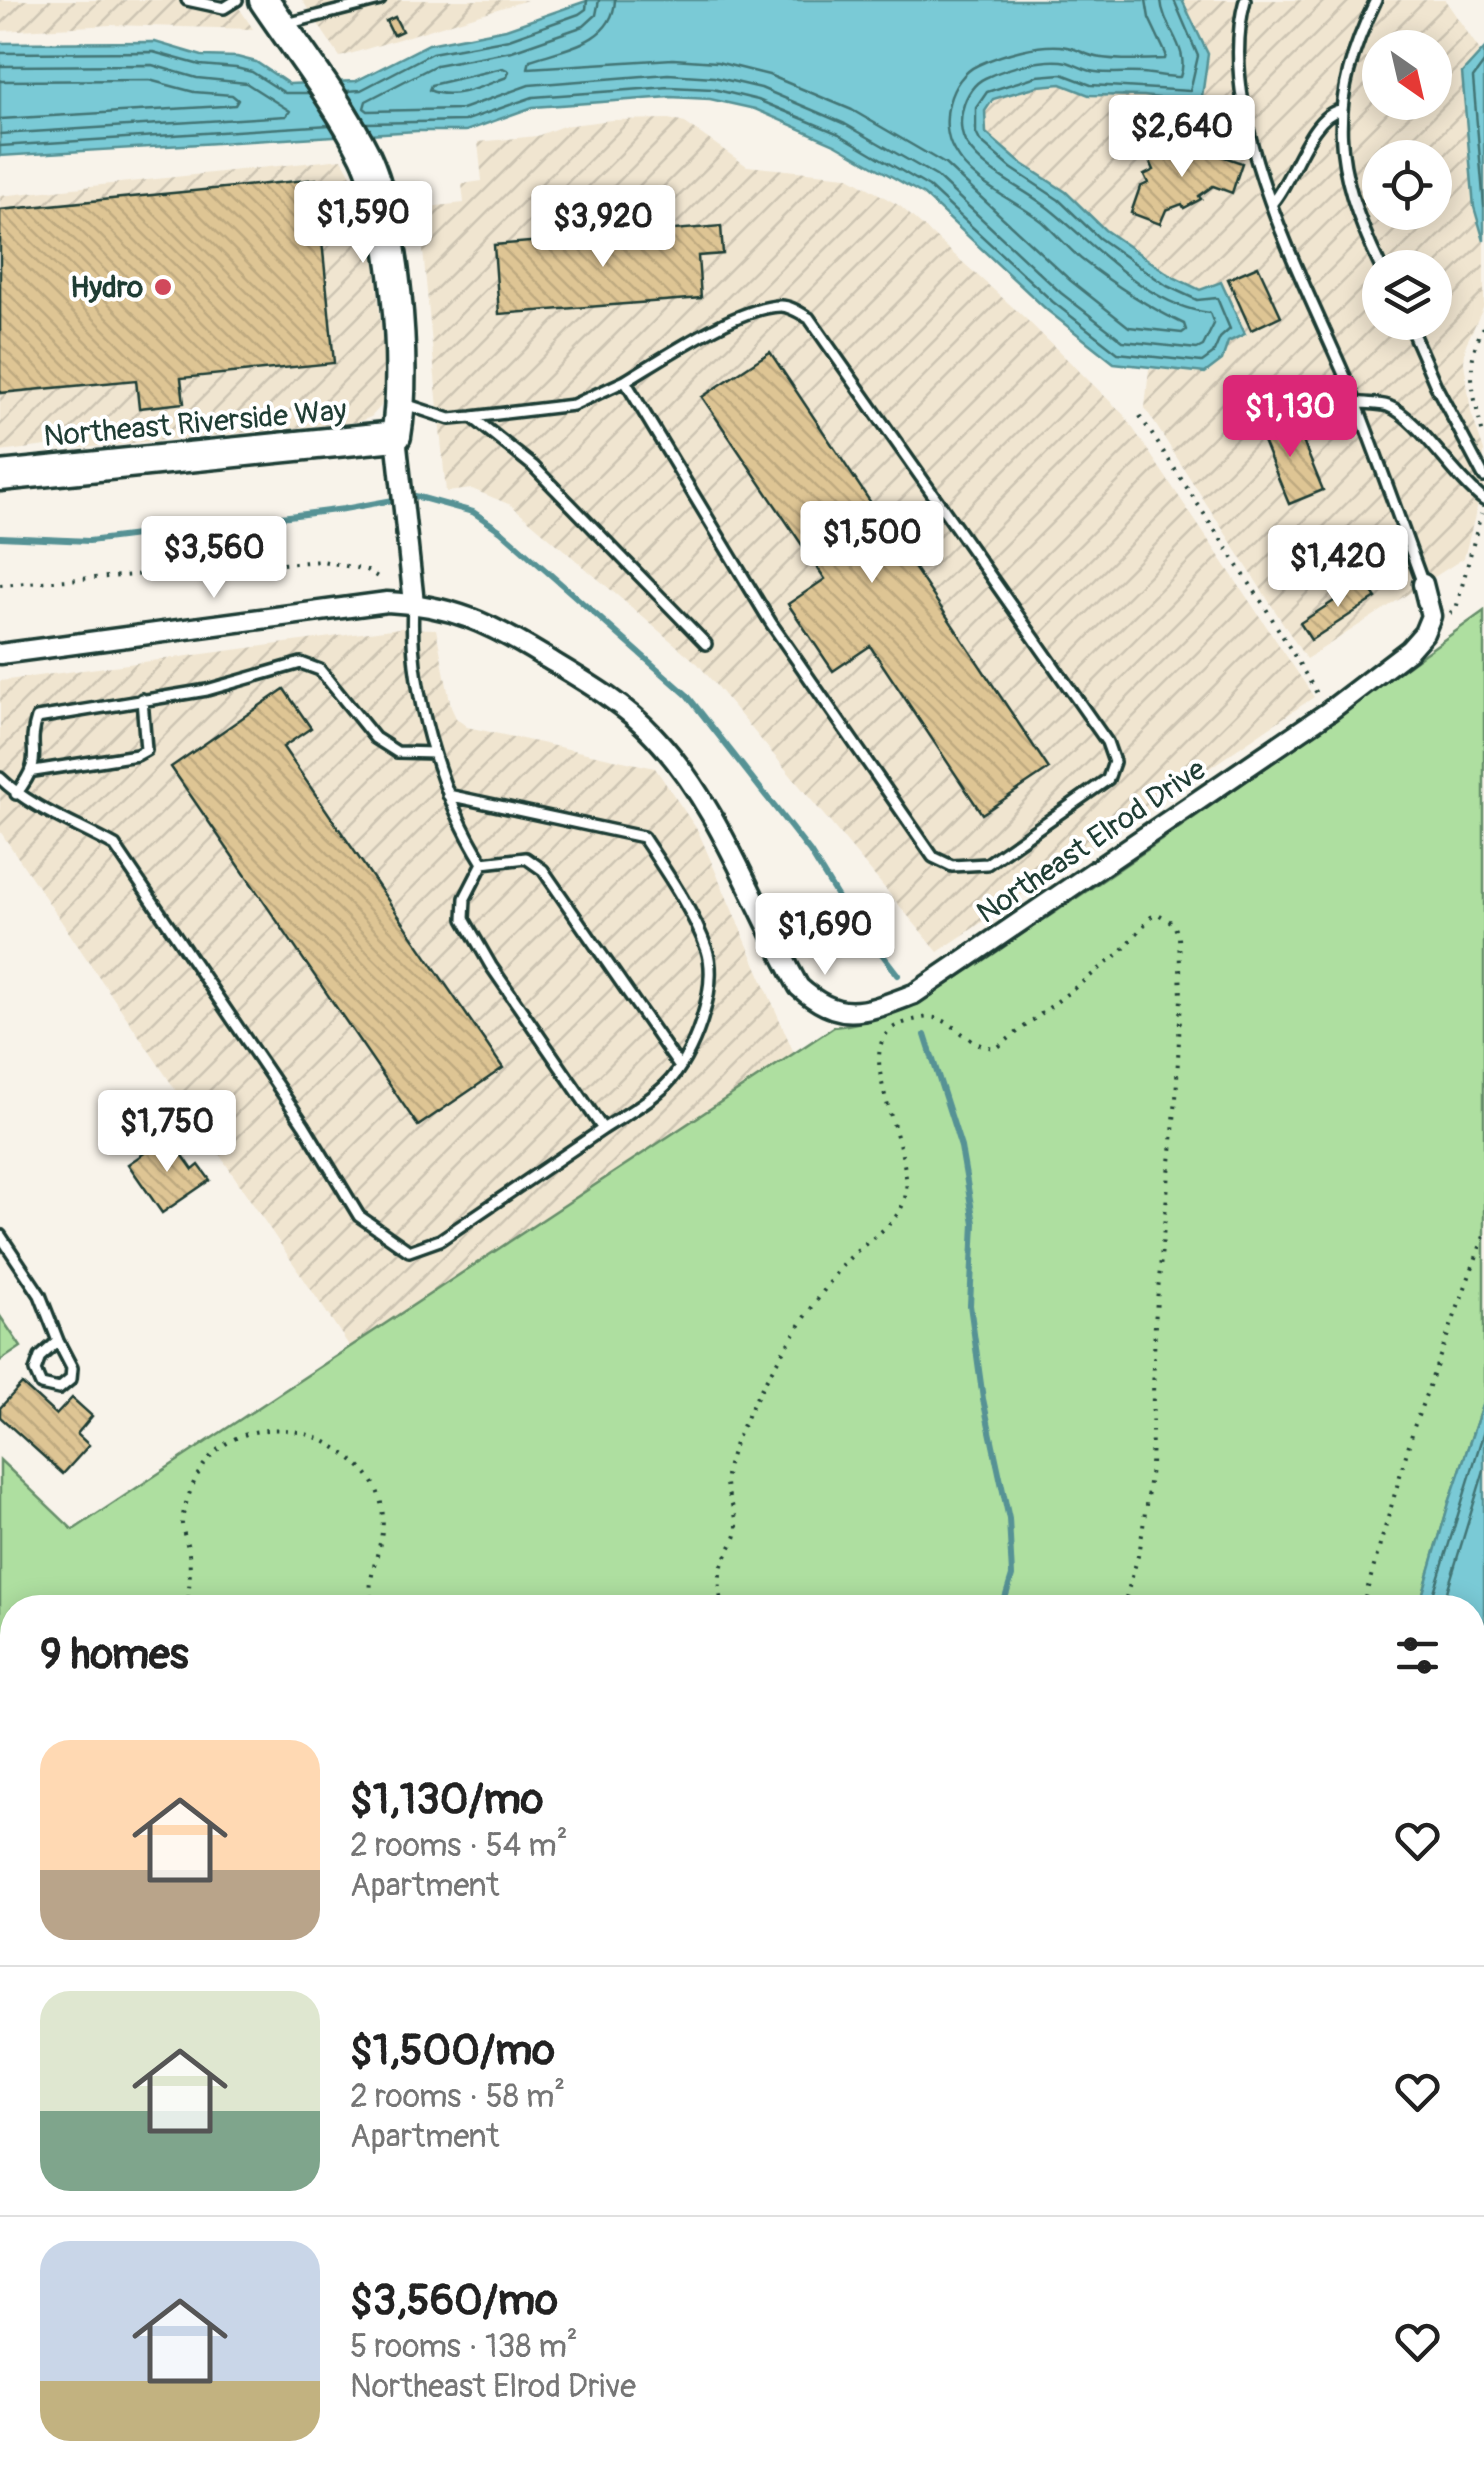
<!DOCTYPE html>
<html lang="en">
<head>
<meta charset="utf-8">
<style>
  :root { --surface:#fff; --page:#f2f2f2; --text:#222; --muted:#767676; --line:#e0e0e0; --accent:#db2777 }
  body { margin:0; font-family:Pangolin,sans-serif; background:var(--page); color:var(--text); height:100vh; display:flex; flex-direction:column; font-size:38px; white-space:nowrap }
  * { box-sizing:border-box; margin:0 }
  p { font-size:32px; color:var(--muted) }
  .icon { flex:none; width:55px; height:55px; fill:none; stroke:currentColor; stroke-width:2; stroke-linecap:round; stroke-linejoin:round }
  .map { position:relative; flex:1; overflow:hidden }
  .details { position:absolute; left:0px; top:1595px; width:1485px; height:892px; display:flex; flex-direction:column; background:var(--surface); border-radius:40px 40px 0 0; box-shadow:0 5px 25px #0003 }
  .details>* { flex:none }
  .needle { width:65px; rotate:146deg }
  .controls { position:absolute; left:1362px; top:30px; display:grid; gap:20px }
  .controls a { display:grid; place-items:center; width:90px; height:90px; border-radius:50%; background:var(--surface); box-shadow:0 5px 25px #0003; font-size:50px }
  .price { position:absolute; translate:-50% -85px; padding:0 22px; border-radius:10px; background:#fff; color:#222; font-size:32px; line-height:65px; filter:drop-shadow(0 2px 5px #0008) }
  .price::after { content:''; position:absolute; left:50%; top:60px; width:30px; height:22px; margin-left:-15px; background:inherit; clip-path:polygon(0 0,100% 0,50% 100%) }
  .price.current { background:var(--accent); color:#fff }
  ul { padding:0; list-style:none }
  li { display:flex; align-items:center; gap:30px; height:250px; padding:0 40px }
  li+li { border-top:2px solid var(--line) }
  li span { display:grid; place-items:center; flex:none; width:280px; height:200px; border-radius:30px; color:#555 }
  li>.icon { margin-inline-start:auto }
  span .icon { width:120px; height:120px; fill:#fffc; stroke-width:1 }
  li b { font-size:42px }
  h2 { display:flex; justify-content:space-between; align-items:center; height:120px; padding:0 40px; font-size:42px }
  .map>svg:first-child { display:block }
  .industrial { fill:url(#industrial-furrows); fill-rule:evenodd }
  .green { fill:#aedfa0; stroke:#668e6a; stroke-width:2.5 }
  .forest { fill:url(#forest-firs); stroke:#668e6a; stroke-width:2.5 }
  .water { fill:#7acad6; stroke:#569295; stroke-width:2.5 }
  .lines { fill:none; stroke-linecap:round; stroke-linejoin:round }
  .shore { stroke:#437575; stroke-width:2.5 }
  .stream { stroke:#569295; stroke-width:6 }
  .building { fill:url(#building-back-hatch); stroke:#1f3d34; stroke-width:2.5 }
  .lane-casing { stroke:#1f3d34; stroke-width:16 }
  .street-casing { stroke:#1f3d34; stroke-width:25 }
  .secondary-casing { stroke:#1f3d34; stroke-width:35 }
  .path { stroke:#1f3d34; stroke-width:4; stroke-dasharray:2.5 8; stroke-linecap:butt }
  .lane { stroke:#fff; stroke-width:9 }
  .street { stroke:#fff; stroke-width:18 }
  .secondary { stroke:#fff; stroke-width:28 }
  .poi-dot { fill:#d1495b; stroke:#fff; stroke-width:4 }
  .labels { text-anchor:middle; stroke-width:8; stroke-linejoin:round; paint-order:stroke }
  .poi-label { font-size:30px; font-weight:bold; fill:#1f3d34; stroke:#fff; text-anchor:end }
  .street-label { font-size:30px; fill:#1f3d34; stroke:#fff }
</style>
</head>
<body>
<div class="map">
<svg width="1484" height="2486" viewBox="0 0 1484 2486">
  <defs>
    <pattern id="industrial-furrows" width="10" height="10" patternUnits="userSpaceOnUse" patternTransform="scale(2.5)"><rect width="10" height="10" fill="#f0e5d0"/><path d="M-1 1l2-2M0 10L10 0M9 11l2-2" fill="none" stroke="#cdc5b3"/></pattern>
    <pattern id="forest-firs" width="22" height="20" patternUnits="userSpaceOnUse" patternTransform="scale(2.5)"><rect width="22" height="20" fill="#aedfa0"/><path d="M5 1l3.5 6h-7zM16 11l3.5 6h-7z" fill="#95c08a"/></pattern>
    <pattern id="building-back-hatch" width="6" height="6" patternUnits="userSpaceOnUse" patternTransform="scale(2.5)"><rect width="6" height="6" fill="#dec594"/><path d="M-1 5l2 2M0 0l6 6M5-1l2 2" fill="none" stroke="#beaa80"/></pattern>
  </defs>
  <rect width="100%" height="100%" fill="#f8f3ea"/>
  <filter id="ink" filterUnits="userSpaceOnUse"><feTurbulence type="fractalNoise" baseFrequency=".01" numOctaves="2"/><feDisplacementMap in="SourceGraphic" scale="20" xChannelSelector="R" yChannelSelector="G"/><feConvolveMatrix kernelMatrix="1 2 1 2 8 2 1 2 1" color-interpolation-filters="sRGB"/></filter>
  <g filter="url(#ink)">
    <path class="industrial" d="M0,0H234L253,29L111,25L0,31Z
      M302,0H527L340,57Z
      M1182,0H1445L1481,52L1462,73L1474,207L1484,241V306L1466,344L1464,362L1471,412L1484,451V498L1478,504L1464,558L1306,659L1145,408L1149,369L1205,372L1222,360L1228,343L1222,282L1200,290L1173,277L1105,230L1066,192L1018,161L986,133L985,111L993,99L1038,86L1061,84L1089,95L1144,96L1201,104L1208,54ZM1380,48H1435V102H1380ZM1380,158H1435V212H1380ZM1380,268H1435V322H1380Z
      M669,119L685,123L747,166L847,176L900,206L1025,318L1124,415L1314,697L938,952L698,664L511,505L472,489L446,492L419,208L464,203L462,184L482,181L478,142L537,136L563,126L612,120Z
      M342,159L365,200L373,239L387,392L381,406L371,417L357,422L71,449L69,443L0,452V196Z
      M399,628L436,629L451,707L456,718L467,727L655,768L698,831L794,1053L350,1347L0,831V681Z"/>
    <path class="green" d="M1484,611V1400L1449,1503L1419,1607L12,1608V2475H804L788,2486H0V1460L73,1530L834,1027C915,1018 981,960 1048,917C1196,819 1340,714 1484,611Z
      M0,1316L21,1347L0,1361Z"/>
    <path class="forest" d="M780,2475H1179V2486H763Z"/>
    <path class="water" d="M589,0H1182L1208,54L1201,104L1144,96L1089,95L1061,84L1038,86L993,99L985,111L986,133L1018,161L1066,192L1105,230L1173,277L1200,290L1221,282L1245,334L1228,342L1222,360L1205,373L1114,363L1047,310L924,195L835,144L755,109L710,99L670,97L533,107L466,131H417L0,156V43L155,42L202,56L237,57L256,62L289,84L356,81L429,44L506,29Z
      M1484,49V241L1474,207L1462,73Z
      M1484,1400V2265L1473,2379L1472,1608L1419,1607L1449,1503Z
      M1320,2475H1466L1465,2486H1320Z"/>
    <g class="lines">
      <path class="shore" d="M599,0L596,15L584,26L512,51L436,65L366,101L364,108L368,111L462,109L529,85L668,74L714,77L761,88L845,124L936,176L1061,293L1123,341L1197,349L1203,346L1214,324L1210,313C1148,306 1099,249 1052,211C1026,189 987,175 967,145C954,126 963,88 985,78C1006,68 1045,57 1067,62C1077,65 1086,71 1096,72C1111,74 1127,72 1142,73C1155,74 1168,77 1180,77C1191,48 1163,29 1161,0
        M615,0C613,43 563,49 530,60L528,68L673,59L717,62L769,75L852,110L945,164L1071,281L1129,327L1182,333L1186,330L1184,324C1148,307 1113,284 1081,259C1068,248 1056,234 1043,222C1015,200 972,184 954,151C938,124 949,78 978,65C1002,54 1041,42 1067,47C1078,49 1086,55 1096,57C1116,61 1145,60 1165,59L1166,54L1149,18L1146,0
        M0,53L153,52L200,65L236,68L252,72L285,93H309
        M1484,63L1473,78L1484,206
        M0,66L152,65L197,78L246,83L290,111L286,116L0,134
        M503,68L509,71L507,77C483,86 453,101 429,90L431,85Z
        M0,81L149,80L194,92L232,95L238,100L235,105L224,106L0,119
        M347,91L361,90L432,53L509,39L579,14L586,9L587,0
        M366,123L464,121L533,97L669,87L713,89L758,100L839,134L929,187L1053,302L1118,353L1202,362L1213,354L1220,338L1230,329L1217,298L1197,300L1167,286L1099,238L1059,200L1011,168L980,141L976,133V108L987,92L1037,76L1062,74L1091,85L1190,91L1198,56L1174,0
        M0,146L330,125
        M1429,1608L1484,1431
        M1442,1608L1484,1470"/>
      <path class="stream" d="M0,537L89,541L344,509L415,496L473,512L501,531L687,695L810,852L859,932L882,954L898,975
        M925,1035L961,1147L974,1223L970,1305L983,1399L1009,1519L1012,1576L1002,1608
        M870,2475L873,2486"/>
    </g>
    <path class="building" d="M395,17L402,31L393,35L386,21Z
      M1183,143L1189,153L1198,148L1203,156L1210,152L1242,163L1232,193L1213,186L1199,196L1201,199L1184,208L1182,204L1166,210L1160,224L1131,213L1140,187L1148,183L1144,175L1154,170L1149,159L1159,155L1157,152Z
      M316,179L334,363L181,378L184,403L139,408L136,380L0,393V210Z
      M721,226L723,254L698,256L701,298L499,314L494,245Z
      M1258,266L1281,316L1251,330L1228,279Z
      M770,352L1049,769L982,814L870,646L833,671L788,604L825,579L702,397Z
      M1292,415L1323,490L1289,504L1258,429Z
      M1349,528L1360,546L1294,584L1283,566Z
      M1365,581L1376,598L1311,640L1300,623Z
      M284,689L311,728L283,747L503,1068L418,1126L171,767Z
      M173,1141L193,1170L199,1165L210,1180L162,1213L128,1164L161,1142L164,1146Z
      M22,1384L56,1415L72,1398L92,1416L77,1434L89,1445L63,1474L0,1417V1408Z"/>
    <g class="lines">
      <defs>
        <path id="lane" d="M187,0L224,8L237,0
          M1245,0C1212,122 1312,293 1357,405C1380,464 1401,524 1423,584
          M1376,0C1326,103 1332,166 1381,268
          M286,24L380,0
          M1271,204C1293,181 1309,116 1340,110
          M1408,322L1436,386L1484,477
          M1356,402C1366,404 1379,403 1388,406C1418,417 1454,478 1484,500
          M405,404L450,419L472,417L573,405L625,381L771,623L933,857L952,866L987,864L1108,779L1114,762L1107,742L809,318C800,313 790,306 781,306C739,306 662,359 625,381
          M472,417L533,466L706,644
          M34,771L137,755L146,750L142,699
          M0,778C32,809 76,824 115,846L304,1125L359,1216L409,1251L440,1240L603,1129L491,966L464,919L465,898L483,863C440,795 408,686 413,606
          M16,794C47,754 25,755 37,718L207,690L301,663L320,670L375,738L397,752L434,753
          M448,795L643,837C665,870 694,912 707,950C719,988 693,1058 666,1085C649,1102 623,1116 603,1129
          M483,863L526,858L543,870L679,1066
          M0,1235L40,1295L58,1341L72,1368L71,1379L59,1389L41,1385L35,1371L40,1357L58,1341"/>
        <path id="street" d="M396,436L414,603
          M0,654L387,602C451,605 489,623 543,656C581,679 624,703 654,736C720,806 752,904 799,987C841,1025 866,1012 914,994L1328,712L1409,650L1424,633L1431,616L1423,584"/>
        <path id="secondary" d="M0,476L396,436C408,367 395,218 365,155C338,101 298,51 264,0"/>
      </defs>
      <use href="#lane" class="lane-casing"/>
      <use href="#street" class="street-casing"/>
      <use href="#secondary" class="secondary-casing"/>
      <path class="path" d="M1484,327C1462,362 1475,401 1484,439
        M1140,416L1265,607L1318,695
        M0,585L322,561L366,570L381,579
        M1450,613L1456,609L1481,514
        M187,1608C189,1591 191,1571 189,1554C188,1544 183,1534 182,1524C182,1512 190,1491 195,1480C222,1422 292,1417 339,1450C354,1460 368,1471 376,1488C398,1537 359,1571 374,1608
        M721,1608C721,1596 718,1581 721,1569C724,1555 737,1543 737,1527C737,1510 724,1493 726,1476C732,1423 809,1307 844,1264C863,1241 897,1228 905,1198C916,1152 855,1060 890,1030C897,1024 909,1021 918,1019C954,1009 964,1051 998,1047L1120,953L1151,917L1158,914L1173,923L1179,936L1181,998L1176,1099L1155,1322L1151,1468L1140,1549L1123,1608
        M1362,1608L1414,1427L1484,1236
        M0,1727L12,1736
        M0,1849L12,1855
        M176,2475L177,2486
        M1258,2475V2486
        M39,2486L42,2475
        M463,2486L478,2475"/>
      <use href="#lane" class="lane"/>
      <use href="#street" class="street"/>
      <use href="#secondary" class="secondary"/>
    </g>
  </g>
  <circle class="poi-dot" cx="163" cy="287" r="10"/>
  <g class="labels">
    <g class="poi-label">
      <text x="143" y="297">Hydro</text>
    </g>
    <g class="street-label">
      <text transform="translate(195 423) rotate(-5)" y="10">Northeast Riverside Way</text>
      <text transform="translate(1091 841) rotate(-34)" y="10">Northeast Elrod Drive</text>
    </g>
  </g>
</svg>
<div class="controls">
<a><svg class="needle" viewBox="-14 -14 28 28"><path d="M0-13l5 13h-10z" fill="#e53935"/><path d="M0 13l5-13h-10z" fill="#767676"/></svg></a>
<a><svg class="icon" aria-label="locate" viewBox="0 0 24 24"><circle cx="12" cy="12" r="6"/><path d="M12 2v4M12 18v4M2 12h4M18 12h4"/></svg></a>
<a><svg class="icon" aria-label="layers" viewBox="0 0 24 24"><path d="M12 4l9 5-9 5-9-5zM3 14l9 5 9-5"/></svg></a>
</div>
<b class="price" style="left:1182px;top:180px">$2,640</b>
<b class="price" style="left:363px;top:266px">$1,590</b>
<b class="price" style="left:603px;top:270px">$3,920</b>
<b class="price current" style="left:1290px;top:460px">$1,130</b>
<b class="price" style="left:872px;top:586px">$1,500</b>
<b class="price" style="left:214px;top:601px">$3,560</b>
<b class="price" style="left:1338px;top:610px">$1,420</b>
<b class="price" style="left:825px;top:978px">$1,690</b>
<b class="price" style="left:167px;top:1175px">$1,750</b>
<section class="details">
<h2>9 homes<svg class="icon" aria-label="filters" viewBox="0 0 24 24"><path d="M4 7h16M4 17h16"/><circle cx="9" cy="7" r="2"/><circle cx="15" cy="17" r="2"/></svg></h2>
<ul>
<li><span style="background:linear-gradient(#ffd9b3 65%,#b9a48a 0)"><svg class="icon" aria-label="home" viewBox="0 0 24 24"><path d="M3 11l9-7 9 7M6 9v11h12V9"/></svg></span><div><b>$1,130/mo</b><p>2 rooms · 54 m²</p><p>Apartment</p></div><svg class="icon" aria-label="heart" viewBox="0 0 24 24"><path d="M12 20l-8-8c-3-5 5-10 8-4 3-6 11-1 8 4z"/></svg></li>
<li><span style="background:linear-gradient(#dfe7d0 60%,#7fa58c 0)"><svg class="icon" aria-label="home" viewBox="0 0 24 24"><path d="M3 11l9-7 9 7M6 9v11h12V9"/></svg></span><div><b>$1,500/mo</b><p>2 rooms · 58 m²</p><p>Apartment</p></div><svg class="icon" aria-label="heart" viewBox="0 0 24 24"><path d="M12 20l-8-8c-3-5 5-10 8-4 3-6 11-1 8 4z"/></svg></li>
<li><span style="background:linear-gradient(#c9d6e8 70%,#c2b280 0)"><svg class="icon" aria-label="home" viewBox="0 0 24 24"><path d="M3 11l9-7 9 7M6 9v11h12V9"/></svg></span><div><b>$3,560/mo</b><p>5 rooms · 138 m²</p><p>Northeast Elrod Drive</p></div><svg class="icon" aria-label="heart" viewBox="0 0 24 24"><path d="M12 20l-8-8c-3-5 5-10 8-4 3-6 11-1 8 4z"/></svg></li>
</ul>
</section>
</div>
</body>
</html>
